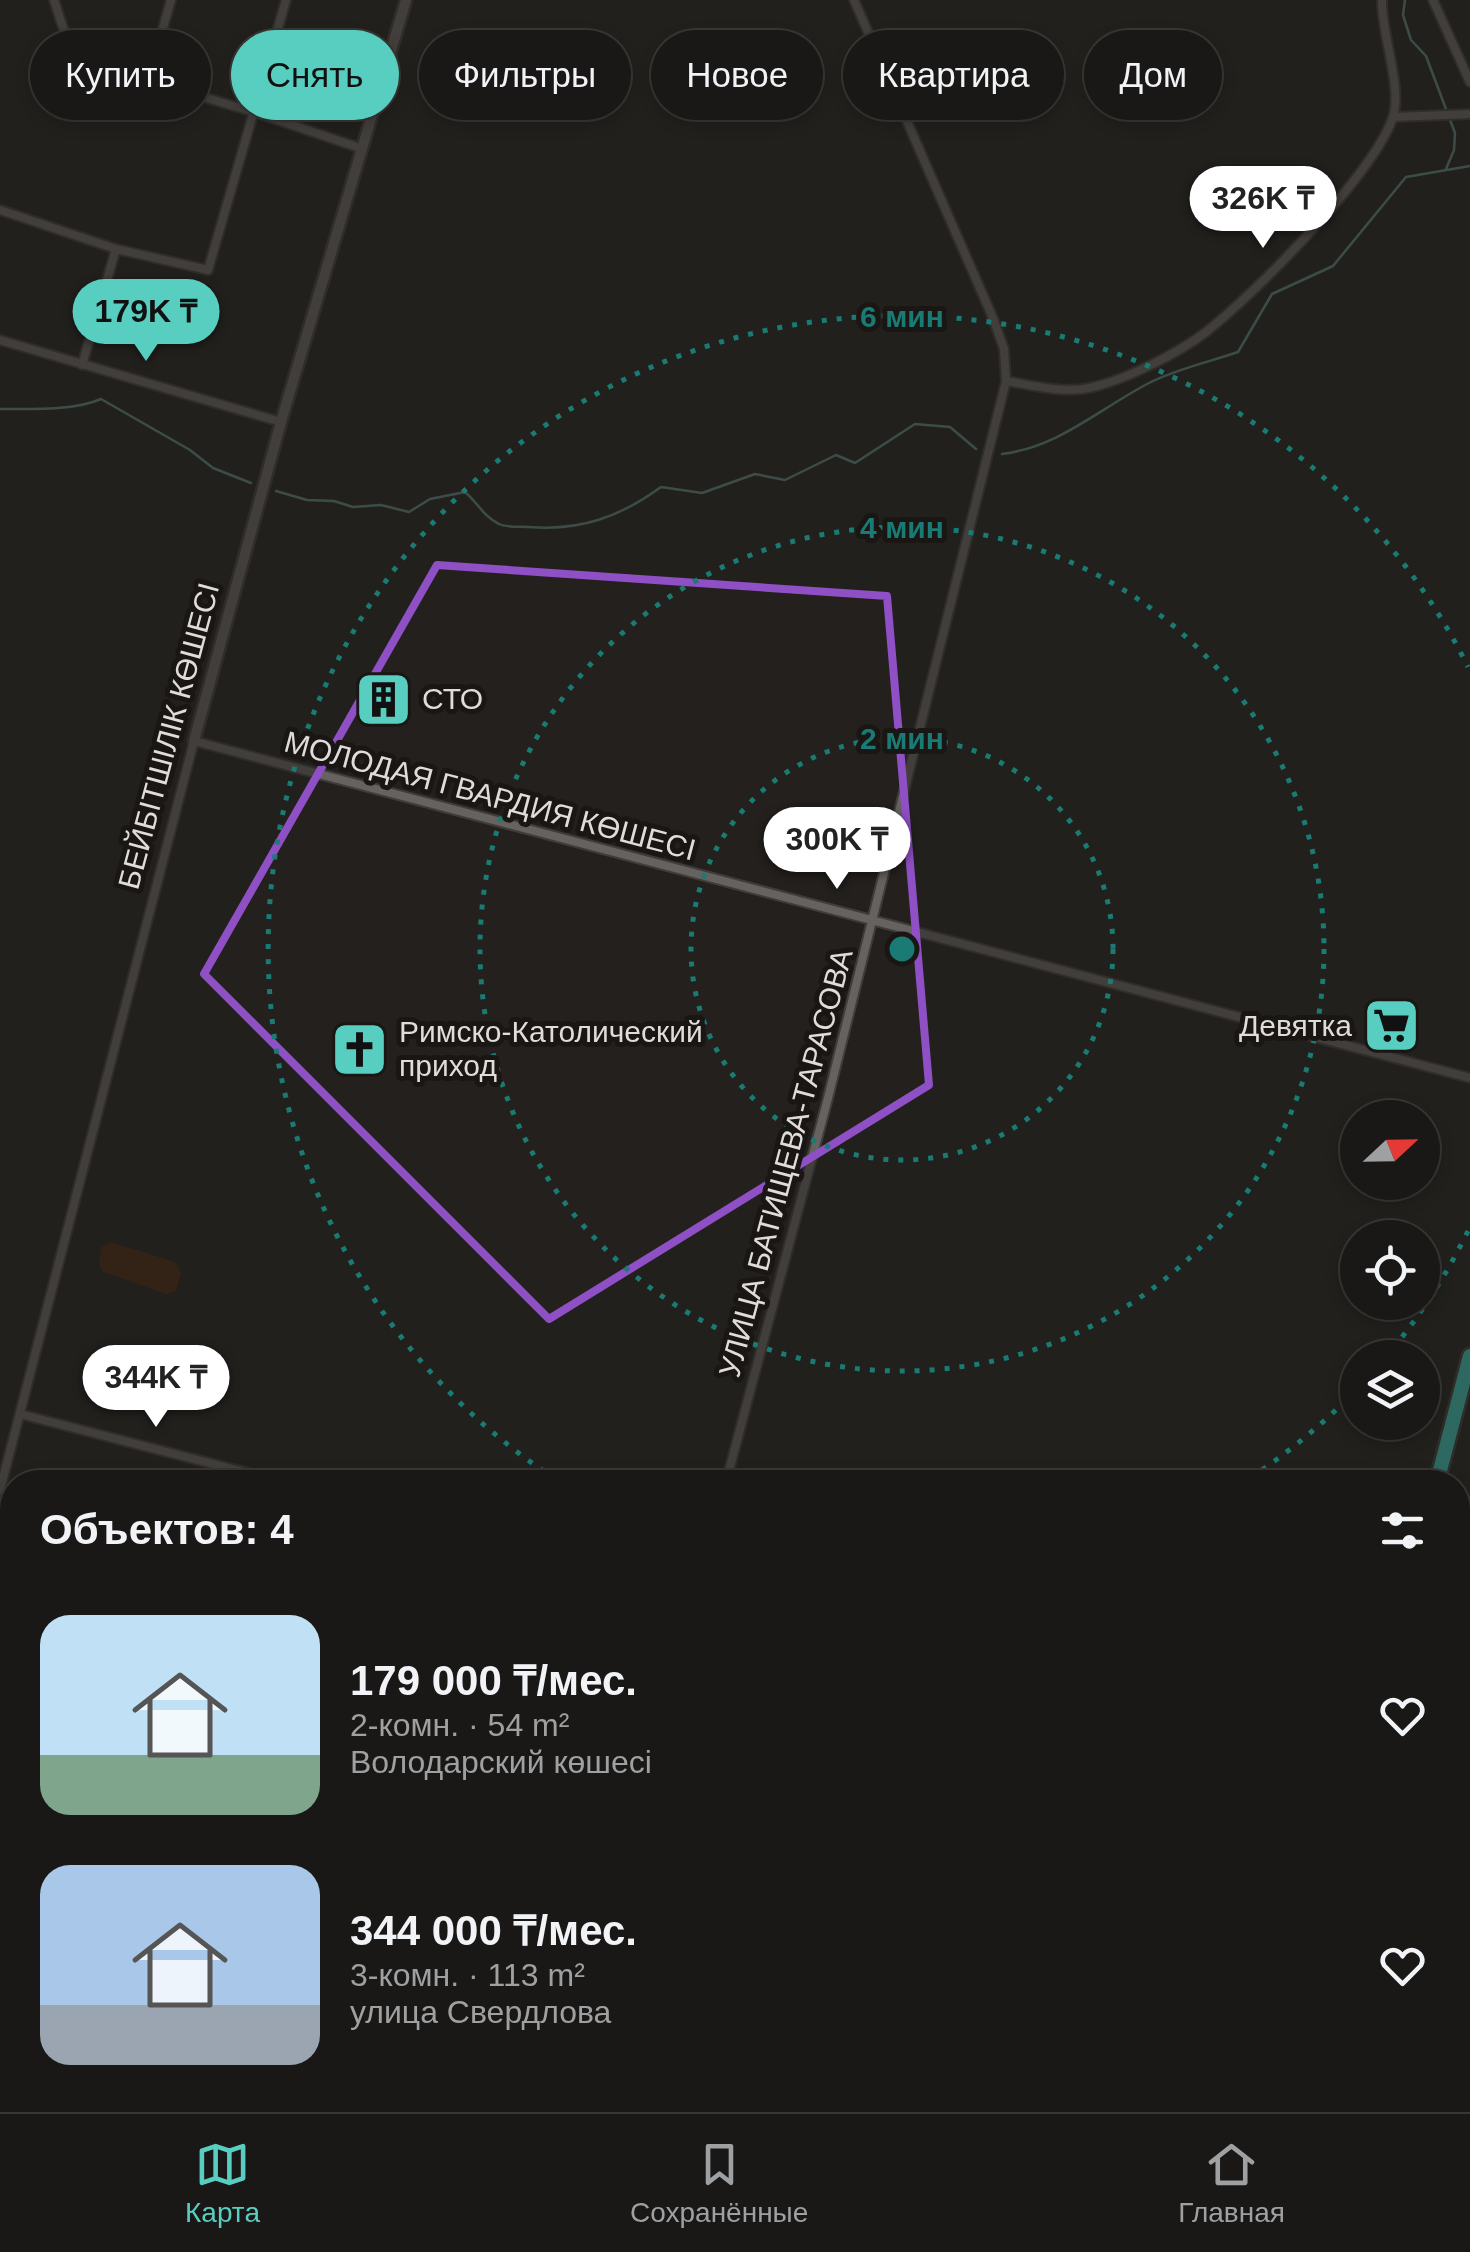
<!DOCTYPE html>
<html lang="ru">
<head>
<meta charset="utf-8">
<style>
  :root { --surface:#1a1816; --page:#23211f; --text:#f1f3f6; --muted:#9fa0a1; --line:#383735; --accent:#58cec0 }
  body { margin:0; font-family:Helvetica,sans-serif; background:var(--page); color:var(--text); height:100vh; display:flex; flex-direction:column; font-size:38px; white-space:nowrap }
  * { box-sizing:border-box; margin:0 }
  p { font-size:32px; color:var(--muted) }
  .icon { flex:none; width:55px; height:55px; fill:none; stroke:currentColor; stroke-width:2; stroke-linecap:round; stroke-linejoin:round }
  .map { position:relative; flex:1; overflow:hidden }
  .side { position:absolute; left:0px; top:1470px; width:1470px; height:642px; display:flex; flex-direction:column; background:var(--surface); border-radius:40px 40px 0 0; box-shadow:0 5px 15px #0003,0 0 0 2px var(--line) }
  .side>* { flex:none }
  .banner { position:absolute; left:30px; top:30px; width:1410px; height:90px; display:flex; gap:20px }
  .needle { width:65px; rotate:68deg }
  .fabs { position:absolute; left:1340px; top:1100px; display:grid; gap:20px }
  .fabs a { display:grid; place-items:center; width:100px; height:100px; border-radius:50%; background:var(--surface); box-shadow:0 5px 15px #0003,0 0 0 2px var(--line); font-size:50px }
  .price { position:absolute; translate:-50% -85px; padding:0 22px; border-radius:35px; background:#fff; color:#222; font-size:32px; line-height:65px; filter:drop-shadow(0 2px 5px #0008) }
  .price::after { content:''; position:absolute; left:50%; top:60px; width:30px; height:22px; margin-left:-15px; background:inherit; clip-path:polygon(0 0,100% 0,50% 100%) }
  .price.selected { background:var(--accent); color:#111 }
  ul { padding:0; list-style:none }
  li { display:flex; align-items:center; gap:30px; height:250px; padding:0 40px }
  li span { display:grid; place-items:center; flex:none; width:280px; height:200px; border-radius:30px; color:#555 }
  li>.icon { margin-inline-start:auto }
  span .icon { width:120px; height:120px; fill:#fffc; stroke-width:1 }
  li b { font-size:42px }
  h2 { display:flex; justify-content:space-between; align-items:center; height:120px; padding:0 40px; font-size:42px }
  .tag { padding:0 35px; border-radius:45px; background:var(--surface); box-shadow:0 5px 15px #0003,0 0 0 2px var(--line); font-size:35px; line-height:90px }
  .tag.selected { background:var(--accent); color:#111 }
  .menu { display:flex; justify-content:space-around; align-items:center; height:140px; border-top:2px solid var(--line); background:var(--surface); font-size:28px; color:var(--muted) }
  .menu a { display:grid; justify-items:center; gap:5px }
  .menu .selected { color:var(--accent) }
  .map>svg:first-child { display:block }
  .green { fill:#46270e }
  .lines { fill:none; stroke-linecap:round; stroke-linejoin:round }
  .stream { stroke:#5b837e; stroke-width:2.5 }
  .street-casing { stroke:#3f3c3a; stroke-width:12 }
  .secondary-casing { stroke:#3f3c3a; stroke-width:15 }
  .highway-casing { stroke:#3f3c3a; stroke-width:19 }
  .street { stroke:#66625f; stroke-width:8 }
  .secondary { stroke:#66625f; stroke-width:10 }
  .highway { stroke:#3bc0b3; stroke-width:14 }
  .marked { fill:none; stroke:#8f4fc5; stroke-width:8; stroke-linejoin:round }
  .ring { fill:none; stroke:#197b73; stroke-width:5; stroke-dasharray:5 10 }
  .labels { text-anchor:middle; stroke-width:10; stroke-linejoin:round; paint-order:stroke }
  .poi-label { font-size:30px; fill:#dfdddb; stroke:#1a1614; text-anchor:start }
  .street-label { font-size:30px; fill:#dfdddb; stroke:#1a1614 }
  .centre { fill:#197b73; stroke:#1a1614; stroke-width:5 }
  .ring-label { font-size:30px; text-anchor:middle; font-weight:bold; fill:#197b73; stroke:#1a1614; stroke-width:10; stroke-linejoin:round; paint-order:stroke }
</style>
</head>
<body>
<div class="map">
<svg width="1470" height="2112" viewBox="0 0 1470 2112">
  <rect width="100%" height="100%" fill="#23201d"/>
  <path class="green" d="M111,1242L175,1262L181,1273L176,1291L167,1294L103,1272L99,1263L102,1247Z
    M0,1832L12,1835V1993L10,1999L12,2081L0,2057Z
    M22,2100H175L172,2112H23L25,2106Z"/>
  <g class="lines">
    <path class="stream" d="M1405,0L1403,15L1411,40L1426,56L1455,133L1454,150L1446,169
      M0,409C30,409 74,411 101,399L190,450L213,468L251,483
      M1002,454C1059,447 1099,409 1149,383C1176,369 1209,362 1238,352L1272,294L1333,266L1406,177L1470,166
      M276,491L307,500L334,501L353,507L381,505L409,512L430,499L465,492C477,502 484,517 499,524C507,528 521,526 530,527C580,531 620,517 661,487L702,493L755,474L785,480L836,455L855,463L915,424L950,427L976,449"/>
    <defs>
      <path id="street" d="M54,0C63,26 66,50 92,64L254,112L363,149
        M1433,0L1470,82
        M148,80L171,0
        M1394,117L1470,114
        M0,210L116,249L208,270L286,0
        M0,340L281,422
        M82,365L116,249
        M1006,381C1036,386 1067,395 1097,386C1129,378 1180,352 1206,332C1256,293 1370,177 1392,120C1404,91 1381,34 1382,0
        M20,1414L283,1482
        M726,1482L828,1098L1006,381L1004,349L993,318L854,0
        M0,1490L194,741L1470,1078
        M0,1791L12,1794
        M0,1817L12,1821
        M1153,2100L1199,2112
        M182,2112L185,2100
        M208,2112L212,2100
        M560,2112L563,2100
        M923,2112L927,2100"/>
      <path id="secondary" d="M194,741L281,422L406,0"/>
      <path id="highway" d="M1437,1482L1470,1356
        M1272,2112L1276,2100"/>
    </defs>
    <use href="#street" class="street-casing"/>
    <use href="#secondary" class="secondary-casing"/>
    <use href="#highway" class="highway-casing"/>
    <use href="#street" class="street"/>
    <use href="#secondary" class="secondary"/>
    <use href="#highway" class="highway"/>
  </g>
  <path d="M0 0H1470V2112H0ZM437,565L887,596L929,1085L549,1319L204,974Z" fill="#23201d" fill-opacity=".55" fill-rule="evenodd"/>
  <path class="marked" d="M437,565L887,596L929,1085L549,1319L204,974Z"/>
  <g class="ring">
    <circle cx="902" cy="949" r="211"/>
    <circle cx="902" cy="949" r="422"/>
    <path d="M1468 1231A633 633 0 0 1 1387 1356M1357 1389A633 633 0 0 1 1247 1480M557 1480A633 633 0 1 1 1468 667"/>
  </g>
  <defs>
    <symbol id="building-square" viewBox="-11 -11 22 22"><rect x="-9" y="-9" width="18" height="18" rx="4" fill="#58cec0" stroke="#1a1614"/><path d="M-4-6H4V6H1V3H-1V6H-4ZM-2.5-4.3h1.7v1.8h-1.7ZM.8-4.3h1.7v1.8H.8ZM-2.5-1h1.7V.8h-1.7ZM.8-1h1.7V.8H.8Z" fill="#111"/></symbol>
    <symbol id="supermarket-square" viewBox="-11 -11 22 22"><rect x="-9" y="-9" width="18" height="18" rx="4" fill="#58cec0" stroke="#1a1614"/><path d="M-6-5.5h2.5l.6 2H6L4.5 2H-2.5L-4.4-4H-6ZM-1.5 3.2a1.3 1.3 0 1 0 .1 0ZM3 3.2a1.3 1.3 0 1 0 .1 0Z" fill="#111"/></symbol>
    <symbol id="church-square" viewBox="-11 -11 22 22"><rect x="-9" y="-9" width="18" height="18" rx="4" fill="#58cec0" stroke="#1a1614"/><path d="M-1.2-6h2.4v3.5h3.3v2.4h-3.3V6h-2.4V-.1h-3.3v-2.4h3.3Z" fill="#111"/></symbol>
  </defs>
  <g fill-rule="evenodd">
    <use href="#building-square" x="352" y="668" width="63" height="63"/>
    <use href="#supermarket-square" x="1360" y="994" width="63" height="63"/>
    <use href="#church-square" x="328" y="1018" width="63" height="63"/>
  </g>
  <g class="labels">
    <g class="poi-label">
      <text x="422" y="709">СТО</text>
      <text x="1352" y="1036" text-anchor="end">Девятка</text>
      <text x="399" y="1042">Римско-Католический<tspan x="399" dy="34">приход</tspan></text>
    </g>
    <g class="street-label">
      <text transform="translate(169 736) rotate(-75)" y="10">БЕЙБІТШІЛІК КӨШЕСІ</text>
      <text transform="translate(490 796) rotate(15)" y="10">МОЛОДАЯ ГВАРДИЯ КӨШЕСІ</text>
      <text transform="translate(786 1163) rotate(-75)" y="10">УЛИЦА БАТИЩЕВА-ТАРАСОВА</text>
    </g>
  </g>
  <circle cx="902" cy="949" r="15" class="centre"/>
  <g class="ring-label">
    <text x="902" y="327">6 мин</text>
    <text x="902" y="538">4 мин</text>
    <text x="902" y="749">2 мин</text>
  </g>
</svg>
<div class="fabs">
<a><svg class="needle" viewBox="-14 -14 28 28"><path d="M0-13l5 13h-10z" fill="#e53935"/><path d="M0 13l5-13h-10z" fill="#9fa0a1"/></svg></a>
<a><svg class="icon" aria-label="locate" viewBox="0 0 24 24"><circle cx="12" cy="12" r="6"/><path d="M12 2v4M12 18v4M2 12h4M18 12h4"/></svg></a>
<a><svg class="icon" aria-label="layers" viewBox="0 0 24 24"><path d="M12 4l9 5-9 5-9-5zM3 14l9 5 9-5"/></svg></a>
</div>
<b class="price" style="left:1263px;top:251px">326K ₸</b>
<b class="price selected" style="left:146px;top:364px">179K ₸</b>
<b class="price" style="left:837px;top:892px">300K ₸</b>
<b class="price" style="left:156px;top:1430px">344K ₸</b>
<div class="banner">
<a class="tag">Купить</a>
<a class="tag selected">Снять</a>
<a class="tag">Фильтры</a>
<a class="tag">Новое</a>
<a class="tag">Квартира</a>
<a class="tag">Дом</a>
</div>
<section class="side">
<h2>Объектов: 4<svg class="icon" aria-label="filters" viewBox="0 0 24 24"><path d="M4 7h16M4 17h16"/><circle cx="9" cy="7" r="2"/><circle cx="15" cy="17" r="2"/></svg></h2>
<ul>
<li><span style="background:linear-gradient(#bfe0f5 70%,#7fa58c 0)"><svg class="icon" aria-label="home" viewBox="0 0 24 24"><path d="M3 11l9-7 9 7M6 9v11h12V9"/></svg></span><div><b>179 000 ₸/мес.</b><p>2-комн. · 54 m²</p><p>Володарский көшесі</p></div><svg class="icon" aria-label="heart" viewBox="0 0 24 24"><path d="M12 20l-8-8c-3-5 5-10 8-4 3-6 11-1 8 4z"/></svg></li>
<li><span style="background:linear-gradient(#a9c7e8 70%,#9aa5b1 0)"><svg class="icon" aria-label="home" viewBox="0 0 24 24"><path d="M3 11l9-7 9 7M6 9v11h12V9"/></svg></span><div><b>344 000 ₸/мес.</b><p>3-комн. · 113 m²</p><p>улица Свердлова</p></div><svg class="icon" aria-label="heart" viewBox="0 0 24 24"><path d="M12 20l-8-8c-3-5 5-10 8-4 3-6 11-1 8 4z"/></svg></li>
</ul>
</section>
</div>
<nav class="menu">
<a class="selected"><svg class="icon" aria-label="map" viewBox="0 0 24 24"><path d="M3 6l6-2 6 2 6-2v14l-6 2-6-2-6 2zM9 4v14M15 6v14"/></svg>Карта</a>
<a><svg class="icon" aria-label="saved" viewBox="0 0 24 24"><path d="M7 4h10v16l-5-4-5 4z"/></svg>Сохранённые</a>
<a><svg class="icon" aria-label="home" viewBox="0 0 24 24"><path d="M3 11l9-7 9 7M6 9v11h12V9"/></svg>Главная</a>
</nav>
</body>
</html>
